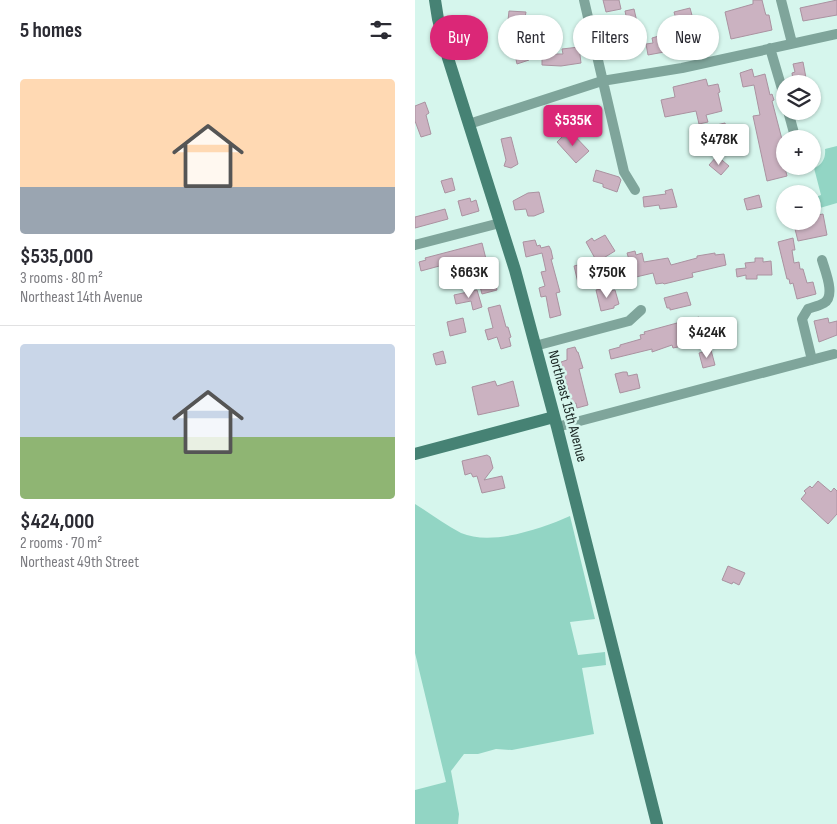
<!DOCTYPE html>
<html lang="en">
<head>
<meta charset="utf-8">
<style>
  :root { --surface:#fff; --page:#f2f2f3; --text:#2b2b33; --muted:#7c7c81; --line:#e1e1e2; --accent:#db2777 }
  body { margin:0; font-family:"Sofia Sans Condensed",sans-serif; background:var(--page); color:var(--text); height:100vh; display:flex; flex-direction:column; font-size:19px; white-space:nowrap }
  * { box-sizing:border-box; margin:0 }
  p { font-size:16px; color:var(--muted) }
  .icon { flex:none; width:28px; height:28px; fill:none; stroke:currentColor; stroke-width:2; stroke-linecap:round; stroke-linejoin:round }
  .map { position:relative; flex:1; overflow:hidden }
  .panel { display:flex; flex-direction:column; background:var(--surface); width:415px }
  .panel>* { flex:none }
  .hud { position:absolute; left:15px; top:15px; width:331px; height:45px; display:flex; gap:10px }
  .tools { position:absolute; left:361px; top:75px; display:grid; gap:10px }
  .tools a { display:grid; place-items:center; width:45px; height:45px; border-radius:50%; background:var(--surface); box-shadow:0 1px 4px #0004; font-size:25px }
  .price { position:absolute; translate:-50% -42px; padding:0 11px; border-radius:5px; background:#fff; color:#222; font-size:16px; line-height:32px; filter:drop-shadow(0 1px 2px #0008) }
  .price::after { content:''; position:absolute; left:50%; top:30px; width:15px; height:11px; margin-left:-8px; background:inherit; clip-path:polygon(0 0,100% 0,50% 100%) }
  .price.on { background:var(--accent); color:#fff }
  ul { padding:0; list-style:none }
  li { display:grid; align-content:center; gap:10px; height:265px; padding:0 20px }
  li+li { border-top:1px solid var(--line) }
  li span { display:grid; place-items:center; height:155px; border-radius:5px; color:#555 }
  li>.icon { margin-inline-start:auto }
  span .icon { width:90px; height:90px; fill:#fffc; stroke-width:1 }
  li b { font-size:21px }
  h2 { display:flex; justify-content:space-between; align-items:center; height:60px; padding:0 20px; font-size:21px }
  .tag { padding:0 18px; border-radius:22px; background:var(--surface); box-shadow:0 1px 4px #0004; font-size:18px; line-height:45px }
  .tag.on { background:var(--accent); color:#fff }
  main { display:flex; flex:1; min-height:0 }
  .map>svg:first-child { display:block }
  .green { fill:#92d5c4 }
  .building { fill:#cbb2c1; stroke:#aa92a0 }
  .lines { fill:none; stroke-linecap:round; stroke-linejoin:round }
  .street { stroke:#7fa59b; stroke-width:10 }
  .secondary { stroke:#468274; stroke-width:12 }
  .labels { text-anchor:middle; stroke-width:5; stroke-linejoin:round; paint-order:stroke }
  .street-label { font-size:15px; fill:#182421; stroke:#d6f6ed }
</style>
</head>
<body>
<main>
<section class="panel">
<h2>5 homes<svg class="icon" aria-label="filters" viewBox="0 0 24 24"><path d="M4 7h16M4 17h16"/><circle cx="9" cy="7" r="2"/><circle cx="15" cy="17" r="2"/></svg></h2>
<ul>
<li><span style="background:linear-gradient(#ffd9b3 70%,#9aa5b1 0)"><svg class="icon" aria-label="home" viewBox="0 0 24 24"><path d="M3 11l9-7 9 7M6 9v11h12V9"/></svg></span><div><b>$535,000</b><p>3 rooms · 80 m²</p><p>Northeast 14th Avenue</p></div></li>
<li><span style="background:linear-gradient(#c9d6e8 60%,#8fb573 0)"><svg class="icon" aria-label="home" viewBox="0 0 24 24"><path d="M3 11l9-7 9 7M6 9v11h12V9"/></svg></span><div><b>$424,000</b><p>2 rooms · 70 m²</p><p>Northeast 49th Street</p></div></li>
</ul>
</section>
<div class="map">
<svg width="422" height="824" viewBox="0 0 422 824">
  <rect width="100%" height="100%" fill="#d6f6ed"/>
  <path class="green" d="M422,146V203L398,210V198L406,195L399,168C407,165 411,158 410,149Z
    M0,504C15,513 30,525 46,533C76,546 126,529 155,516L180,619L155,622L163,655L190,652L191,665L167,668L179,734L97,750L81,749L63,754H49L36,771L44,814L43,824H0V790L31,782L0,653Z"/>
  <path class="building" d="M188,0H204L206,9L191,12Z
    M338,0H347L350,12L351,15H354L357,30L316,39L310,12L338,4Z
    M422,0V15L388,21L385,8Z
    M275,8L278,19L262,23L259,12Z
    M219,9L222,22L213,25L210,11Z
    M94,11L111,12L107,35L114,60L102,64L100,55L97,56L94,46H97L92,30Z
    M212,32L214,39L220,38L221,44L215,46L218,56L208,59L202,42H204L202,34Z
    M251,34V36L257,34L260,50L233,55L231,44L238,43L237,38Z
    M164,47L166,63L146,66L127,65V54H148L147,49Z
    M388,62L391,78L378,81L377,73L380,72L378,64Z
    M337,69L339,77L350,74L355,95L357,94L359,100L357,101L370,151V160H368L372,176L352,181L338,116L345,115L339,85L328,87L325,73Z
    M291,79L293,86L303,84L305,92L303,93L307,111L291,115L293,122L284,124L281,111L250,117L246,100L260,97L258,87Z
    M10,102L14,113L11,115L16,134L6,137L0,121V106Z
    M310,123L313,135L306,136L307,142L294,145L289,128Z
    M154,130L174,151L161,163L142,142Z
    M96,137L103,164L96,168L89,166L91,160L86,139Z
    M302,156L314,166L306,175L294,165Z
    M181,170L204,177L206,180L202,192L188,187V184L178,181Z
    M37,178L40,190L30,193L26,181Z
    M257,189L262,207L245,209L244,205L229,207L228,197L251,194L250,191Z
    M124,192L129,212L119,216H113L111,209L100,210L98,201L113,193Z
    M344,195L347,207L332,210L329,199Z
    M55,198L56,202L61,200L64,211L47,216L43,201Z
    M30,209L33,219L0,228V217Z
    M408,214L412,235L383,241L378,221H398V216Z
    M190,235L200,251L182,262L171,242L177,238L179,241Z
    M378,238L380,250H377L379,263L384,262L385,269H388L392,283L398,282L401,294L382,299L378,283L375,284L374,279H372L363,242Z
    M120,240L122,246L125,245L126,248L134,246L136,250L138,259H136L145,292L141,293L146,315L135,318L131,296L126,297L124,288L130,286L126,272L131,271L127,253L111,257L108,242Z
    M67,243L74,271L78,270L82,290L67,294L60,267L46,271L44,266L30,271L28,265L6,271L4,262L11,260L10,258Z
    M220,251L221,255L227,253L229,262L253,258L256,265L282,258V256L300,253V255L309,254L311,265L277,273L278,277L249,284L248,283L241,284L238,273L221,277L218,263H215L212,253Z
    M340,258H348V262L356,261L357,275H342V279H331V275L322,277L321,269L331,268L330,263L340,262Z
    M175,262L180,283L164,287L159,266Z
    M193,287L194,291L200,290L204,304L199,306V308L186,311L181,290Z
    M62,290L67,307L58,310L56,301L41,304L39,295Z
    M272,292L276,305L255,310V308H252L249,298Z
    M85,305L91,327H93L96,337L94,338L96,346L86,349L82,337L73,340L70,330L78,328L73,308Z
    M284,317L287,330L269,334L272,345L258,348L257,345L237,352V349L196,359L194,350L205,347V345L226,339L225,335L230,334L229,332Z
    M48,318L51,332L35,336L32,322Z
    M413,318L414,323L422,321V335L404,342L399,321Z
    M160,347L162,352H163L168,368L164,369L173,405L162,408L161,403L157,404L146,362L152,360V349Z
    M296,350L300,365L288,368L284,353Z
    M28,351L31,363L21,365L18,354Z
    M208,372H212L213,376L222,374L225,388L205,393L200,374Z
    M80,381L82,386L98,381L104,406L63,415L57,387Z
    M72,455L75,457L78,468L69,480L87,476L90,488L67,493L62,476L58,477L56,473L50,475L47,461Z
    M403,481L416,492L419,488L422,491V514L413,524L386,499L391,493L389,491L395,486L397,488Z
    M313,566L330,573L324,585L318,582L317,584L307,580Z"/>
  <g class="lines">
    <path class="street" d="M169,0L209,172L220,190
      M366,0L377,43
      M355,48L370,99
      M373,111L379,133L382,139
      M54,124L187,81L267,68L422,34
      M0,245L85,223
      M120,346L214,321L226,310
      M397,360L387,319L393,309C398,307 404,306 409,303C421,296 410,271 407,260
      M142,427L419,354"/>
    <path class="secondary" d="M20,0L23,19L33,58L100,270L142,427L242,824
      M0,454L139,417"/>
  </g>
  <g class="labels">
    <g class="street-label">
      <text transform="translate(153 406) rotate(75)" y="5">Northeast 15th Avenue</text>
    </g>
  </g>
</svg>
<div class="tools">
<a><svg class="icon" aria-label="layers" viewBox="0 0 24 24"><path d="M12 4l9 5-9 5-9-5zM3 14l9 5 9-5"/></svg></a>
<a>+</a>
<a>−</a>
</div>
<b class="price on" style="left:158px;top:147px">$535K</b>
<b class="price" style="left:304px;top:166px">$478K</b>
<b class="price" style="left:54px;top:299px">$663K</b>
<b class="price" style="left:192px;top:299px">$750K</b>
<b class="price" style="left:292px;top:359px">$424K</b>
<div class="hud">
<a class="tag on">Buy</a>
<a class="tag">Rent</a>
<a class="tag">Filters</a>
<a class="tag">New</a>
</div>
</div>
</main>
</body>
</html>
